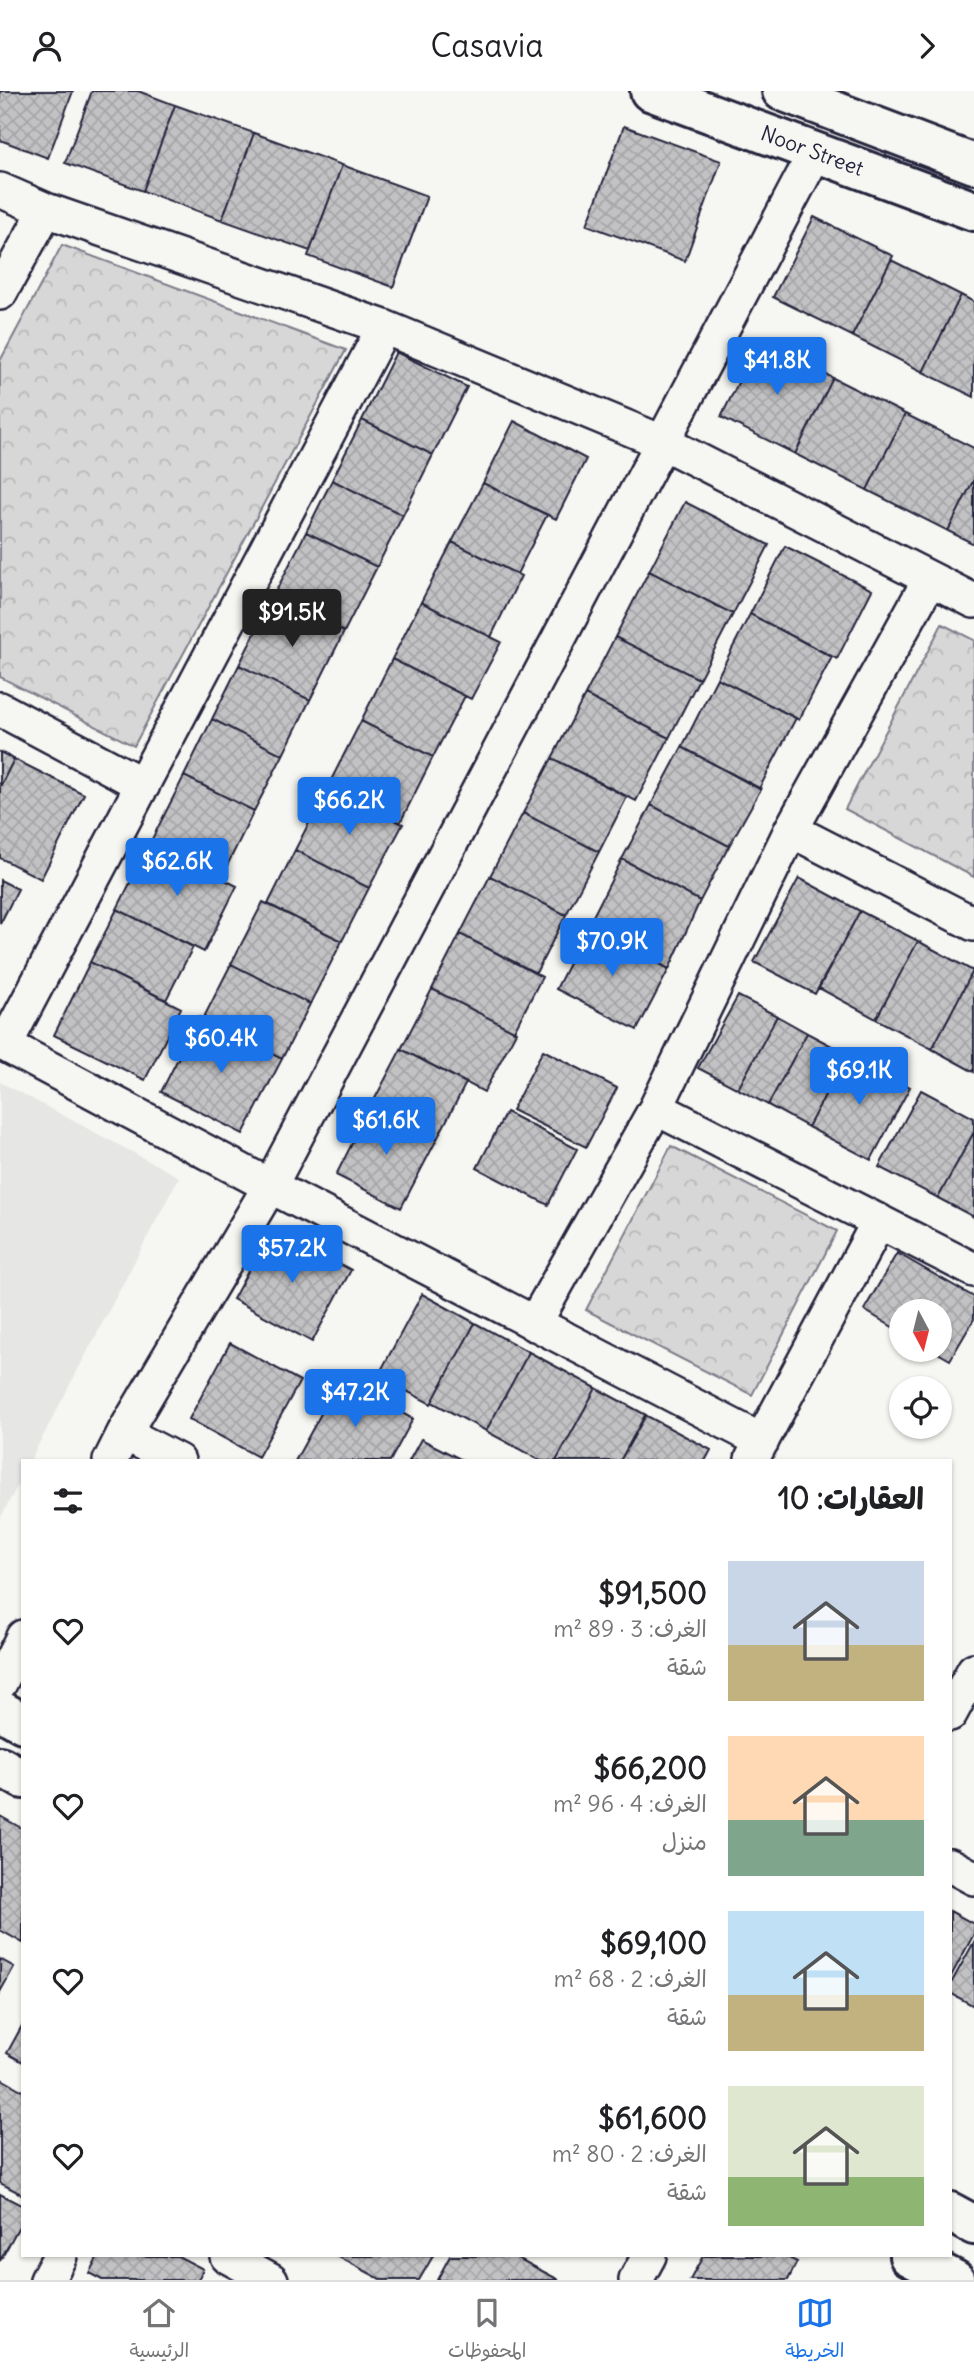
<!DOCTYPE html>
<html lang="ar">
<head>
<meta charset="utf-8">
<style>
  :root { --surface:#fff; --page:#f2f2f2; --text:#202124; --muted:#757577; --line:#e0e0e0; --accent:#1a73e8 }
  body { margin:0; font-family:Delius,"Playpen Sans Arabic",sans-serif; background:var(--page); color:var(--text); direction:rtl; height:100vh; display:flex; flex-direction:column; font-size:26px; white-space:nowrap }
  * { box-sizing:border-box; margin:0 }
  p { font-size:23px; color:var(--muted) }
  .icon { flex:none; width:38px; height:38px; fill:none; stroke:currentColor; stroke-width:2; stroke-linecap:round; stroke-linejoin:round }
  .map { position:relative; flex:1; overflow:hidden; direction:ltr }
  .sheet { position:absolute; left:21px; top:1368px; width:931px; height:798px; display:flex; flex-direction:column; background:var(--surface); border-radius:0px; box-shadow:0 2px 5px #0004; direction:rtl }
  .sheet>* { flex:none }
  .needle { width:46px; rotate:173deg }
  .fabs { position:absolute; left:889px; top:1208px; display:grid; gap:14px }
  .fabs a { display:grid; place-items:center; width:63px; height:63px; border-radius:50%; background:var(--surface); box-shadow:0 2px 5px #0004; font-size:35px }
  .price { position:absolute; translate:-50% -60px; padding:0 16px; border-radius:7px; background:var(--accent); color:#fff; font-size:23px; line-height:46px; filter:drop-shadow(0 2px 4px #0008) }
  .price::after { content:''; position:absolute; left:50%; top:42px; width:21px; height:16px; margin-left:-10px; background:inherit; clip-path:polygon(0 0,100% 0,50% 100%) }
  .price.current { background:#222; color:#fff }
  ul { padding:0; list-style:none }
  li { display:flex; align-items:center; gap:21px; height:175px; padding:0 28px }
  li span { display:grid; place-items:center; flex:none; width:196px; height:140px; border-radius:0px; color:#555 }
  li>.icon { margin-inline-start:auto }
  span .icon { width:84px; height:84px; fill:#fffc; stroke-width:1 }
  li b { font-size:30px }
  h2 { display:flex; justify-content:space-between; align-items:center; height:84px; padding:0 28px; font-size:30px }
  header { display:flex; justify-content:space-between; align-items:center; height:91px; padding:0 28px; background:var(--surface); font-size:32px; font-weight:600 }
  .tabs { display:flex; justify-content:space-around; align-items:center; height:98px; border-top:2px solid var(--line); background:var(--surface); font-size:19px; color:var(--muted) }
  .tabs a { display:grid; justify-items:center; gap:4px }
  .tabs .current { color:var(--accent) }
  .map>svg:first-child { display:block }
  .built { fill:#e6e6e4 }
  .forest { fill:url(#forest-crowns); stroke:#7c7c89; stroke-width:2 }
  .building { fill:url(#building-cross-hatch); stroke:#22223b; stroke-width:2 }
  .lines { fill:none; stroke-linecap:round; stroke-linejoin:round }
  .street-casing { stroke:#22223b; stroke-width:38 }
  .secondary-casing { stroke:#22223b; stroke-width:44 }
  .street { stroke:#f6f6f2; stroke-width:33 }
  .secondary { stroke:#f6f6f2; stroke-width:38 }
  .labels { text-anchor:middle; stroke-width:5; stroke-linejoin:round; paint-order:stroke }
  .street-label { font-size:21px; fill:#22223b; stroke:#f6f6f2 }
</style>
</head>
<body>
<header><svg class="icon" aria-label="forward" viewBox="0 0 24 24"><path d="M9 5l7 7-7 7"/></svg>Casavia<svg class="icon" aria-label="person" viewBox="0 0 24 24"><circle cx="12" cy="8" r="4"/><path d="M4 21q1-7 8-7t8 7"/></svg></header>
<div class="map">
<svg width="974" height="2189" viewBox="0 0 974 2189">
  <defs>
    <pattern id="forest-crowns" width="20" height="18" patternUnits="userSpaceOnUse" patternTransform="scale(1.75)"><rect width="20" height="18" fill="#d7d7d7"/><path d="M2 6a3 3 0 1 1 6 0M12 15a3 3 0 1 1 6 0" fill="none" stroke="#b8b8b9"/></pattern>
    <pattern id="building-cross-hatch" width="8" height="8" patternUnits="userSpaceOnUse" patternTransform="scale(1.75)"><rect width="8" height="8" fill="#c2c2c4"/><path d="M0 0l8 8M0 8l8-8" fill="none" stroke="#a6a6a9"/></pattern>
  </defs>
  <rect width="100%" height="100%" fill="#f6f6f2"/>
  <filter id="ink" filterUnits="userSpaceOnUse"><feTurbulence type="fractalNoise" baseFrequency=".0143" numOctaves="2"/><feDisplacementMap in="SourceGraphic" scale="14" xChannelSelector="R" yChannelSelector="G"/><feConvolveMatrix kernelMatrix="1 2 1 2 8 2 1 2 1" color-interpolation-filters="sRGB"/></filter>
  <g filter="url(#ink)">
    <path class="built" d="M0,991L179,1086L30,1370H23V1384L0,1428Z"/>
    <path class="forest" d="M62,154L346,259L134,655L0,586V270Z
      M942,533L974,549V786L845,718Z
      M671,1055L837,1140L752,1304L586,1219Z"/>
    <path class="building" d="M0,0H73L48,67L0,49Z
      M92,0H138L175,14L143,100L65,72Z
      M175,14L254,42L222,129L143,100Z
      M624,35L721,70L685,170L587,134Z
      M254,42L342,74L310,160L222,129Z
      M342,74L427,105L393,196L308,165Z
      M814,126L893,165L852,245L773,206Z
      M891,169L961,204L923,281L852,245Z
      M961,204L974,211V306L923,281Z
      M759,250L833,287L795,363L721,326Z
      M396,261L467,296L433,364L362,329Z
      M833,287L905,323L867,399L795,363Z
      M905,323L974,357V388L948,440L867,399Z
      M362,329L433,364L403,424L332,389Z
      M514,330L586,368L556,428L483,392Z
      M974,388V453L948,440Z
      M332,389L403,424L377,476L306,441Z
      M483,392L547,424L517,483L452,451Z
      M685,411L769,454L733,523L649,480Z
      M306,441L377,476L344,541L273,506Z
      M452,451L521,485L491,546L421,511Z
      M785,455L872,499L837,568L750,523Z
      M649,480L733,523L699,588L615,546Z
      M273,506L344,541L310,609L239,574Z
      M421,511L501,551L471,608L392,568Z
      M750,523L832,566L799,629L717,587Z
      M615,546L699,588L669,647L585,604Z
      M392,568L465,605L433,666L361,630Z
      M239,574L310,609L283,664L212,628Z
      M717,587L796,627L759,698L682,656Z
      M585,604L669,647L636,710L552,667Z
      M212,628L283,664L254,720L184,685Z
      M361,630L433,666L400,732L328,695Z
      M682,656L761,698L729,755L651,714Z
      M0,661L14,668L0,696Z
      M552,667L627,706L599,761L523,722Z
      M14,668L84,703L41,788L0,767V696Z
      M184,685L254,720L221,787L150,752Z
      M328,695L403,733L369,797L295,759Z
      M651,714L729,755L700,810L622,768Z
      M523,722L599,761L566,824L490,785Z
      M150,752L237,795L204,861L117,818Z
      M295,759L369,797L342,850L268,813Z
      M622,768L700,810L669,878L588,835Z
      M490,785L566,824L536,882L460,843Z
      M799,787L860,820L815,903L754,871Z
      M0,789L18,798L0,833Z
      M263,811L342,850L310,913L231,873Z
      M117,818L193,856L166,909L90,871Z
      M860,820L918,850L876,928L819,897Z
      M588,835L669,878L637,939L556,898Z
      M460,843L542,886L514,940L432,898Z
      M918,850L973,880L932,958L876,928Z
      M90,871L181,917L145,989L54,944Z
      M231,873L310,913L282,968L203,928Z
      M973,880L974,881V981L932,958Z
      M432,898L516,941L484,1001L401,958Z
      M738,905L777,925L738,998L698,977Z
      M777,925L807,942L768,1014L738,998Z
      M199,926L282,968L243,1043L161,1001Z
      M807,942L847,963L808,1036L768,1014Z
      M401,958L466,992L437,1048L371,1015Z
      M543,959L617,997L586,1056L512,1019Z
      M847,963L910,996L871,1069L808,1036Z
      M921,999L974,1027V1041L938,1107L879,1076Z
      M371,1015L437,1048L401,1117L336,1084Z
      M506,1021L577,1058L548,1114L477,1077Z
      M974,1041V1126L938,1107Z
      M272,1136L351,1179L312,1251L233,1208Z
      M897,1162L974,1206V1228L950,1269L931,1258H940V1220H901V1241L864,1219Z
      M422,1203L475,1232L431,1313L378,1285Z
      M475,1232L529,1261L486,1340L432,1311Z
      M230,1252L300,1290L258,1366L189,1328Z
      M529,1261L596,1297L556,1370H541L486,1340Z
      M340,1288L413,1328L390,1370H295Z
      M596,1297L646,1324L620,1370H556Z
      M645,1324L711,1359L705,1370H620Z
      M421,1348L464,1370H409Z
      M0,1725L23,1738V1852L0,1839Z
      M950,1820L974,1833V1843L950,1887Z
      M974,1851V1915L950,1902V1894Z
      M0,1868L14,1876L0,1901Z
      M23,1933V1971L7,1962Z
      M0,1987L23,2000V2104L0,2092Z
      M0,2103L23,2115V2128L0,2170Z
      M98,2165H178L203,2178L198,2189H102L89,2182Z
      M337,2165H433L419,2189H382Z
      M450,2165H514L559,2189H437Z
      M703,2165H785L797,2171L788,2189H690Z"/>
    <g class="lines">
      <defs>
        <path id="street" d="M0,99L46,119L384,236L662,351L974,510
          M0,202L46,119
          M0,618L143,694
          M791,739L974,833
          M0,951L270,1095L762,1350
          M5,954L384,236
          M656,1017L974,1179
          M534,1233L656,1017L791,739L930,488
          M124,1342L178,1370
          M752,1368L879,1130
          M110,1370L124,1342L270,1095L815,62
          M0,1592L23,1546
          M950,1623L974,1579
          M950,1774L974,1787
          M227,2165L271,2189
          M47,2189L60,2165
          M636,2189L649,2165"/>
        <g id="secondary">
          <path id="s1" d="M650,0L974,120"/>
          <path d="M782,0L974,73"/>
          <path d="M0,1619L23,1632"/>
          <path d="M0,1675L23,1688"/>
          <path d="M950,2121L974,2134"/>
          <path d="M909,2165L955,2189"/>
        </g>
      </defs>
      <use href="#street" class="street-casing"/>
      <use href="#secondary" class="secondary-casing"/>
      <use href="#street" class="street"/>
      <use href="#secondary" class="secondary"/>
    </g>
  </g>
  <g class="labels">
    <g class="street-label">
      <text dy="7" stroke="none"><textPath href="#s1" startOffset="173">Noor Street</textPath></text>
    </g>
  </g>
</svg>
<div class="fabs">
<a><svg class="needle" viewBox="-14 -14 28 28"><path d="M0-13l5 13h-10z" fill="#e53935"/><path d="M0 13l5-13h-10z" fill="#757577"/></svg></a>
<a><svg class="icon" aria-label="locate" viewBox="0 0 24 24"><circle cx="12" cy="12" r="6"/><path d="M12 2v4M12 18v4M2 12h4M18 12h4"/></svg></a>
</div>
<b class="price" style="left:777px;top:306px">$41.8K</b>
<b class="price current" style="left:292px;top:558px">$91.5K</b>
<b class="price" style="left:349px;top:746px">$66.2K</b>
<b class="price" style="left:177px;top:807px">$62.6K</b>
<b class="price" style="left:612px;top:887px">$70.9K</b>
<b class="price" style="left:221px;top:984px">$60.4K</b>
<b class="price" style="left:859px;top:1016px">$69.1K</b>
<b class="price" style="left:386px;top:1066px">$61.6K</b>
<b class="price" style="left:292px;top:1194px">$57.2K</b>
<b class="price" style="left:355px;top:1338px">$47.2K</b>
<section class="sheet">
<h2>العقارات: 10<svg class="icon" aria-label="filters" viewBox="0 0 24 24"><path d="M4 7h16M4 17h16"/><circle cx="9" cy="7" r="2"/><circle cx="15" cy="17" r="2"/></svg></h2>
<ul>
<li><span style="background:linear-gradient(#c9d6e8 60%,#c2b280 0)"><svg class="icon" aria-label="home" viewBox="0 0 24 24"><path d="M3 11l9-7 9 7M6 9v11h12V9"/></svg></span><div><b>$91,500</b><p>الغرف: 3 · 89 m²</p><p>شقة</p></div><svg class="icon" aria-label="heart" viewBox="0 0 24 24"><path d="M12 20l-8-8c-3-5 5-10 8-4 3-6 11-1 8 4z"/></svg></li>
<li><span style="background:linear-gradient(#ffd9b3 60%,#7fa58c 0)"><svg class="icon" aria-label="home" viewBox="0 0 24 24"><path d="M3 11l9-7 9 7M6 9v11h12V9"/></svg></span><div><b>$66,200</b><p>الغرف: 4 · 96 m²</p><p>منزل</p></div><svg class="icon" aria-label="heart" viewBox="0 0 24 24"><path d="M12 20l-8-8c-3-5 5-10 8-4 3-6 11-1 8 4z"/></svg></li>
<li><span style="background:linear-gradient(#bfe0f5 60%,#c2b280 0)"><svg class="icon" aria-label="home" viewBox="0 0 24 24"><path d="M3 11l9-7 9 7M6 9v11h12V9"/></svg></span><div><b>$69,100</b><p>الغرف: 2 · 68 m²</p><p>شقة</p></div><svg class="icon" aria-label="heart" viewBox="0 0 24 24"><path d="M12 20l-8-8c-3-5 5-10 8-4 3-6 11-1 8 4z"/></svg></li>
<li><span style="background:linear-gradient(#dfe7d0 65%,#8fb573 0)"><svg class="icon" aria-label="home" viewBox="0 0 24 24"><path d="M3 11l9-7 9 7M6 9v11h12V9"/></svg></span><div><b>$61,600</b><p>الغرف: 2 · 80 m²</p><p>شقة</p></div><svg class="icon" aria-label="heart" viewBox="0 0 24 24"><path d="M12 20l-8-8c-3-5 5-10 8-4 3-6 11-1 8 4z"/></svg></li>
</ul>
</section>
</div>
<nav class="tabs">
<a class="current"><svg class="icon" aria-label="map" viewBox="0 0 24 24"><path d="M3 6l6-2 6 2 6-2v14l-6 2-6-2-6 2zM9 4v14M15 6v14"/></svg>الخريطة</a>
<a><svg class="icon" aria-label="saved" viewBox="0 0 24 24"><path d="M7 4h10v16l-5-4-5 4z"/></svg>المحفوظات</a>
<a><svg class="icon" aria-label="home" viewBox="0 0 24 24"><path d="M3 11l9-7 9 7M6 9v11h12V9"/></svg>الرئيسية</a>
</nav>
</body>
</html>
